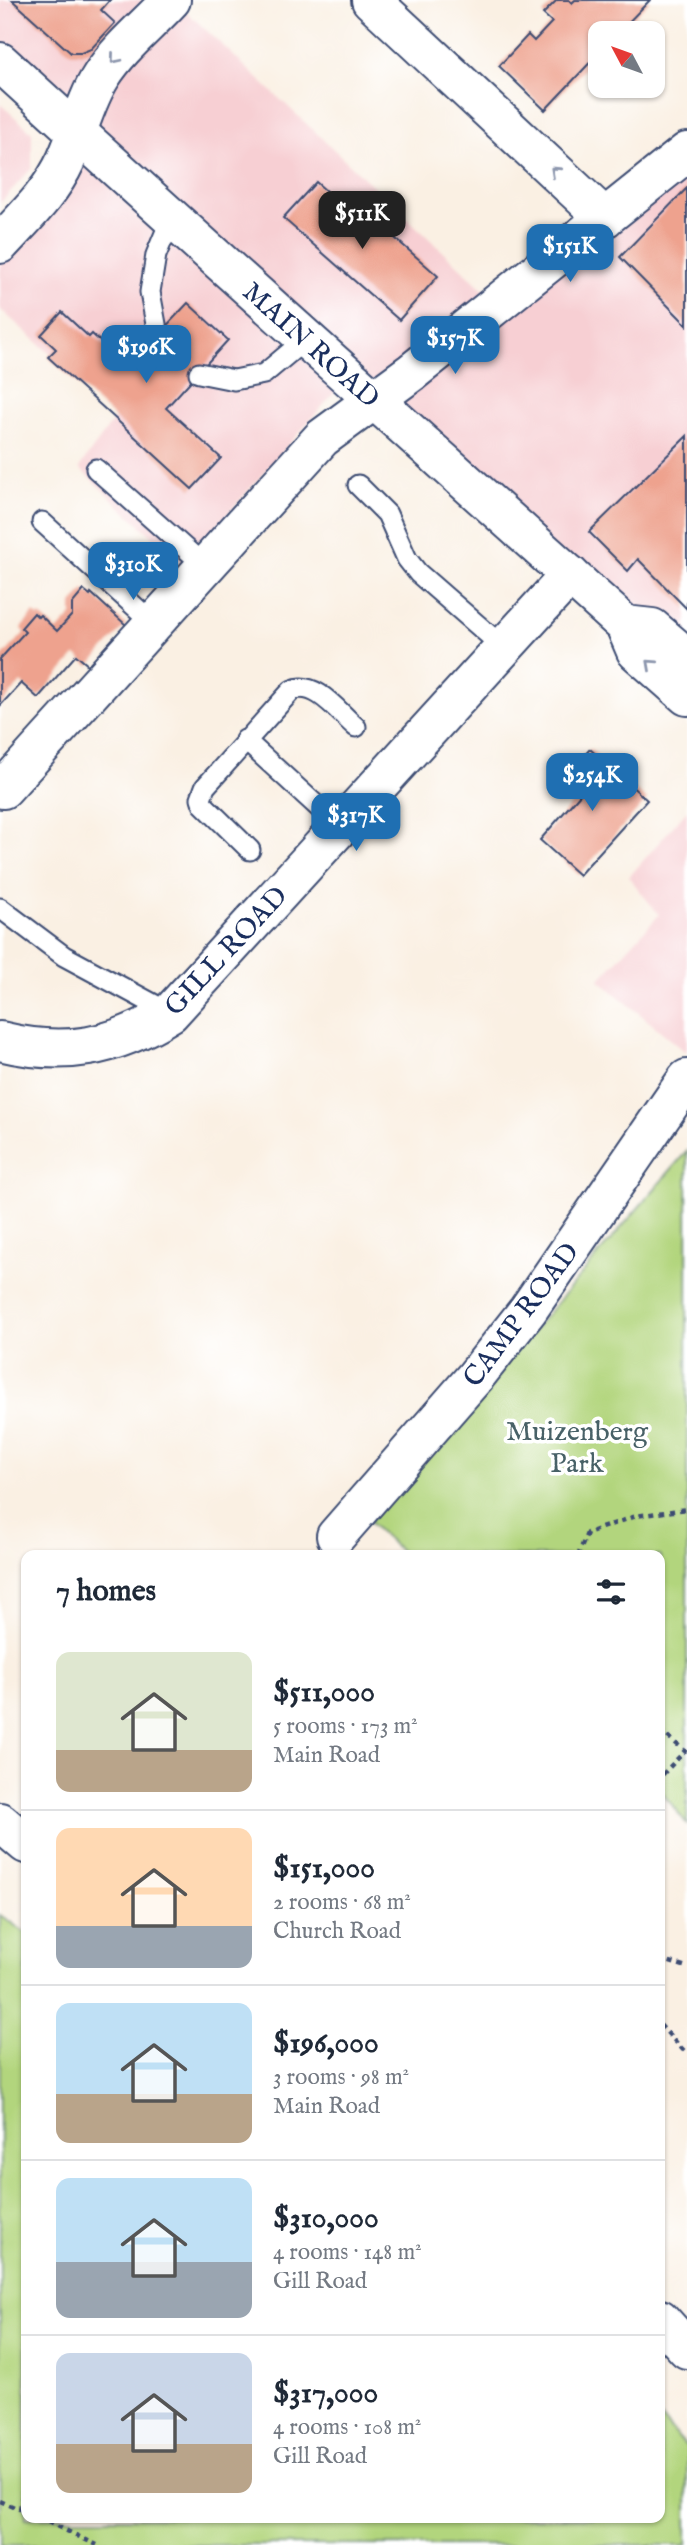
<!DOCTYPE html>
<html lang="en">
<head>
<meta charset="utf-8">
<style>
  :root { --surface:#fff; --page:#f6f6f7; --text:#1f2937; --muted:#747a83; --line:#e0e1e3; --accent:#1f6fb2 }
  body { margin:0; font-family:"IM FELL English",serif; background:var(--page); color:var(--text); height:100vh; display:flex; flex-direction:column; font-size:26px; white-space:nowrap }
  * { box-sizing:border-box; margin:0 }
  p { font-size:23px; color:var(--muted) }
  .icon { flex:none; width:38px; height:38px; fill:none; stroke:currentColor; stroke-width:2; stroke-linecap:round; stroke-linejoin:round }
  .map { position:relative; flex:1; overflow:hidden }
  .sheet { position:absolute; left:21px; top:1550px; width:644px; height:973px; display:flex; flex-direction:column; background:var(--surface); border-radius:14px; box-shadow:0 2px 5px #0004 }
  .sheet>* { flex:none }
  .needle { width:46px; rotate:311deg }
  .tools { position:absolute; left:588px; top:21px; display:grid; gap:14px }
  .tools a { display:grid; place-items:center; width:77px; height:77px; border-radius:14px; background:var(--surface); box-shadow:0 2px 5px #0004; font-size:35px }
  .price { position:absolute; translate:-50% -60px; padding:0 16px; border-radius:14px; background:var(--accent); color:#fff; font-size:23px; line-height:46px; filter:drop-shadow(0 2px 4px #0008) }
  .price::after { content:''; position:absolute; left:50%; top:42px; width:21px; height:16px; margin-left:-10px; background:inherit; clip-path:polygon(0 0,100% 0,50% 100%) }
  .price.selected { background:#222; color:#fff }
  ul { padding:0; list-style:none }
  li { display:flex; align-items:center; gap:21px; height:175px; padding:0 35px }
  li+li { border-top:2px solid var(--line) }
  li span { display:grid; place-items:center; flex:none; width:196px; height:140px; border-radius:14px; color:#555 }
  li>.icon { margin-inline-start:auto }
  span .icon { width:84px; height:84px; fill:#fffc; stroke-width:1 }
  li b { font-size:30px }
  h2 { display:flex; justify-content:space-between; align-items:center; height:84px; padding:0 35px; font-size:30px }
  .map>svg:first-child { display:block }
  .built { fill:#f7cfd3 }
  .park { fill:#b2d57d; stroke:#66826e; stroke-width:2 }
  .building { fill:#eea28e }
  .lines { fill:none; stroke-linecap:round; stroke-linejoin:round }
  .lane-casing { stroke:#3c4c72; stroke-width:23 }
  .street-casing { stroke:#3c4c72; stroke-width:42 }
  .secondary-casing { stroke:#3c4c72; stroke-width:42 }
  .primary-casing { stroke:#3c4c72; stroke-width:42 }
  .path { stroke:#3c4c72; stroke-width:4.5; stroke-dasharray:5 5; stroke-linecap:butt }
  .lane { stroke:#fff; stroke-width:19 }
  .street { stroke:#fff; stroke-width:38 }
  .secondary { stroke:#fff; stroke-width:38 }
  .primary { stroke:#fff; stroke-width:38 }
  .oneway { stroke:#8d97ae }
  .labels { text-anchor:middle; stroke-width:7; stroke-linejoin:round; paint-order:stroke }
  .street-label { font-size:28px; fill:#1b2f5e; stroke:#fff }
  .park-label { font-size:28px; fill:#486167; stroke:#fff }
</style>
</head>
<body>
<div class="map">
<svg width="687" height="2545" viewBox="0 0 687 2545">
  <rect width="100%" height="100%" fill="#fff"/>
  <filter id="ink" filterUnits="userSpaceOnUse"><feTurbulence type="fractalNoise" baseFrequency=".0143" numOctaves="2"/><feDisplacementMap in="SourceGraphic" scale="14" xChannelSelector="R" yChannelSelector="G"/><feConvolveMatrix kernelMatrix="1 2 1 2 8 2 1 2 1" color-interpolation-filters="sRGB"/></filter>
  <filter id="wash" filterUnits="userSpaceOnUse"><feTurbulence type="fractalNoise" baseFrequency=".00686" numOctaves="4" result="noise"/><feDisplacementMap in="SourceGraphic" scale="28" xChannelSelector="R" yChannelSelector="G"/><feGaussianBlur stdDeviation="1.57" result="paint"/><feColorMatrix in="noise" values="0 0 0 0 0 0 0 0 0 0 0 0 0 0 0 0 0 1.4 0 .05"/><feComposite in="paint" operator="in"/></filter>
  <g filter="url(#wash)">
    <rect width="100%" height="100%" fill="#faf0e3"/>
    <path class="built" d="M0,0H174L498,303L687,152V696L349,376L183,565L79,468L118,414L0,309V244L76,132L0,62Z
      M0,104L32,132V168L0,203Z
      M687,810V1053L599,980L659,915L629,877Z"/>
    <path class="park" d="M687,1151V1824L660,1790V1556H406L369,1522Z
      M0,1915L26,1933V2518H660V2417L687,2447V2545H0Z"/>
    <g id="blocks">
      <path class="building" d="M12,0H110L101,10L115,23L91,49L81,53H71Z
        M557,0H569L572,3L575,0H650L618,33H600V52L545,110L499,66L528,35L534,41L552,22L543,14Z
        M316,182L373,233L380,225L438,276L399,320L283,218Z
        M687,188V325L620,257Z
        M188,303L228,340L166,408L221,458L192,489L48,357L56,349L41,335L62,312L89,337L92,334L128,367Z
        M687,436V609L638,559L628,571L589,532Z
        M84,590L90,595L91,593L126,625L89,666L76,655L38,698L21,683L0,706V659L25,632L21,628L34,613L38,617L40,615L57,631L72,615V604Z
        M590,749L647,800L579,875L540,840L582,792L565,777Z"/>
    </g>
  </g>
  <g filter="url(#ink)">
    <use href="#blocks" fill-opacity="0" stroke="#3c4c72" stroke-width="2"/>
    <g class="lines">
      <defs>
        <path id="lane" d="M158,335L150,292L156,255L171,219
          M199,373L234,380L264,374L307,338
          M96,469L205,566
          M358,485L387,514L407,559L418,573L504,648
          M42,522L154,624
          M245,740L340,827
          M250,850L203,804L201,798L205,787L292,690C316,680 339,713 356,727
          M0,908L64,956L170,1013"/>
        <path id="street" d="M371,0L605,218
          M0,244C24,218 51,193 66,160C79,132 85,101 102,75C120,47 148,25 171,0
          M3,789L322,438L412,372L687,152
          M0,1041C65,1057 114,1048 170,1013L570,575
          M336,1536L475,1377L528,1310L687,1079"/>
        <path id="secondary" d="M0,1822L26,1844
          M660,2319L687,2349"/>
        <path id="primary" d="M0,62C207,252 417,437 625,625L636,651L687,696
          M625,625L652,628L687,658"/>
      </defs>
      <use href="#lane" class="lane-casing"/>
      <use href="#street" class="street-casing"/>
      <use href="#secondary" class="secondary-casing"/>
      <use href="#primary" class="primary-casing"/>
      <path class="path" d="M578,1556L587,1533L636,1516L687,1509
        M660,1730L685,1751L660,1777
        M660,1959L687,1967
        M660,2025L687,2054
        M0,2501L26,2512
        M20,2509L23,2492L26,2487
        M39,2518L97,2545"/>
      <use href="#lane" class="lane"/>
      <use href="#street" class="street"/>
      <use href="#secondary" class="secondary"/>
      <use href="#primary" class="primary"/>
    </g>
    <defs><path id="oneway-chevron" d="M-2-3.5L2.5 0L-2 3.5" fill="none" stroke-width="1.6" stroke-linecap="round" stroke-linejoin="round" transform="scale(1.75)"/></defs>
    <g class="oneway">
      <use href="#oneway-chevron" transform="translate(115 59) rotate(130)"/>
      <use href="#oneway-chevron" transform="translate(555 171) rotate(-137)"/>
      <use href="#oneway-chevron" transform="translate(651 664) rotate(-138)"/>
    </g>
  </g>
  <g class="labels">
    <g class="street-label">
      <text transform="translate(312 344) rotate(42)" y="10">MAIN ROAD</text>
      <text transform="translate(225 950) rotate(-47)" y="10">GILL ROAD</text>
      <text transform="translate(520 1314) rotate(-53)" y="10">CAMP ROAD</text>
    </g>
    <g class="park-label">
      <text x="577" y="1440">Muizenberg<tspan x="577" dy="32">Park</tspan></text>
    </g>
  </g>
</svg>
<div class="tools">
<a><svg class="needle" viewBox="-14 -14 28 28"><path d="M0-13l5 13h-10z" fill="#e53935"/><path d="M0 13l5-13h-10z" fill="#747a83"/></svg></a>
</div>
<b class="price selected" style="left:362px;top:251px">$511K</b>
<b class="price" style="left:570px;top:284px">$151K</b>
<b class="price" style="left:455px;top:376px">$157K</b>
<b class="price" style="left:146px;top:385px">$196K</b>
<b class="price" style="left:133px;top:602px">$310K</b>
<b class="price" style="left:592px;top:813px">$254K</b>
<b class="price" style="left:356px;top:853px">$317K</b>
<section class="sheet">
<h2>7 homes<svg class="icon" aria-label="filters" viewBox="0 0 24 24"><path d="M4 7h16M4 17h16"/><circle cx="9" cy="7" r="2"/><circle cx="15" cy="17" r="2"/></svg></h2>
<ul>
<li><span style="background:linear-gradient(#dfe7d0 70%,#b9a48a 0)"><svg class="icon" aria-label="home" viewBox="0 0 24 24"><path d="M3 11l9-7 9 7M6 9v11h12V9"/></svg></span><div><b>$511,000</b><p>5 rooms · 173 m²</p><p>Main Road</p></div></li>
<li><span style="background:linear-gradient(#ffd9b3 70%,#9aa5b1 0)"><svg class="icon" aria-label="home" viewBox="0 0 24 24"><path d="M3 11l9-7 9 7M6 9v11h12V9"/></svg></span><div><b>$151,000</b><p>2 rooms · 68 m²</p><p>Church Road</p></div></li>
<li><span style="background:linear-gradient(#bfe0f5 65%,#b9a48a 0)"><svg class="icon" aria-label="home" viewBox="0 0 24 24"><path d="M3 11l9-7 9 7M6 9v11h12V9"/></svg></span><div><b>$196,000</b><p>3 rooms · 98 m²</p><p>Main Road</p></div></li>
<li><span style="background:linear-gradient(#bfe0f5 60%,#9aa5b1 0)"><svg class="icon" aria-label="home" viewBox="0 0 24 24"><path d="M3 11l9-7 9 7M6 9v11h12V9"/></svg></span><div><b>$310,000</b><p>4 rooms · 148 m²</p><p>Gill Road</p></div></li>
<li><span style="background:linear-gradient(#c9d6e8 65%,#b9a48a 0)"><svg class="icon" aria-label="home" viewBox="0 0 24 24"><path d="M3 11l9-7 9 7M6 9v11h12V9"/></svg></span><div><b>$317,000</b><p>4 rooms · 108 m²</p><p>Gill Road</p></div></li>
</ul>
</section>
</div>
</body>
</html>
